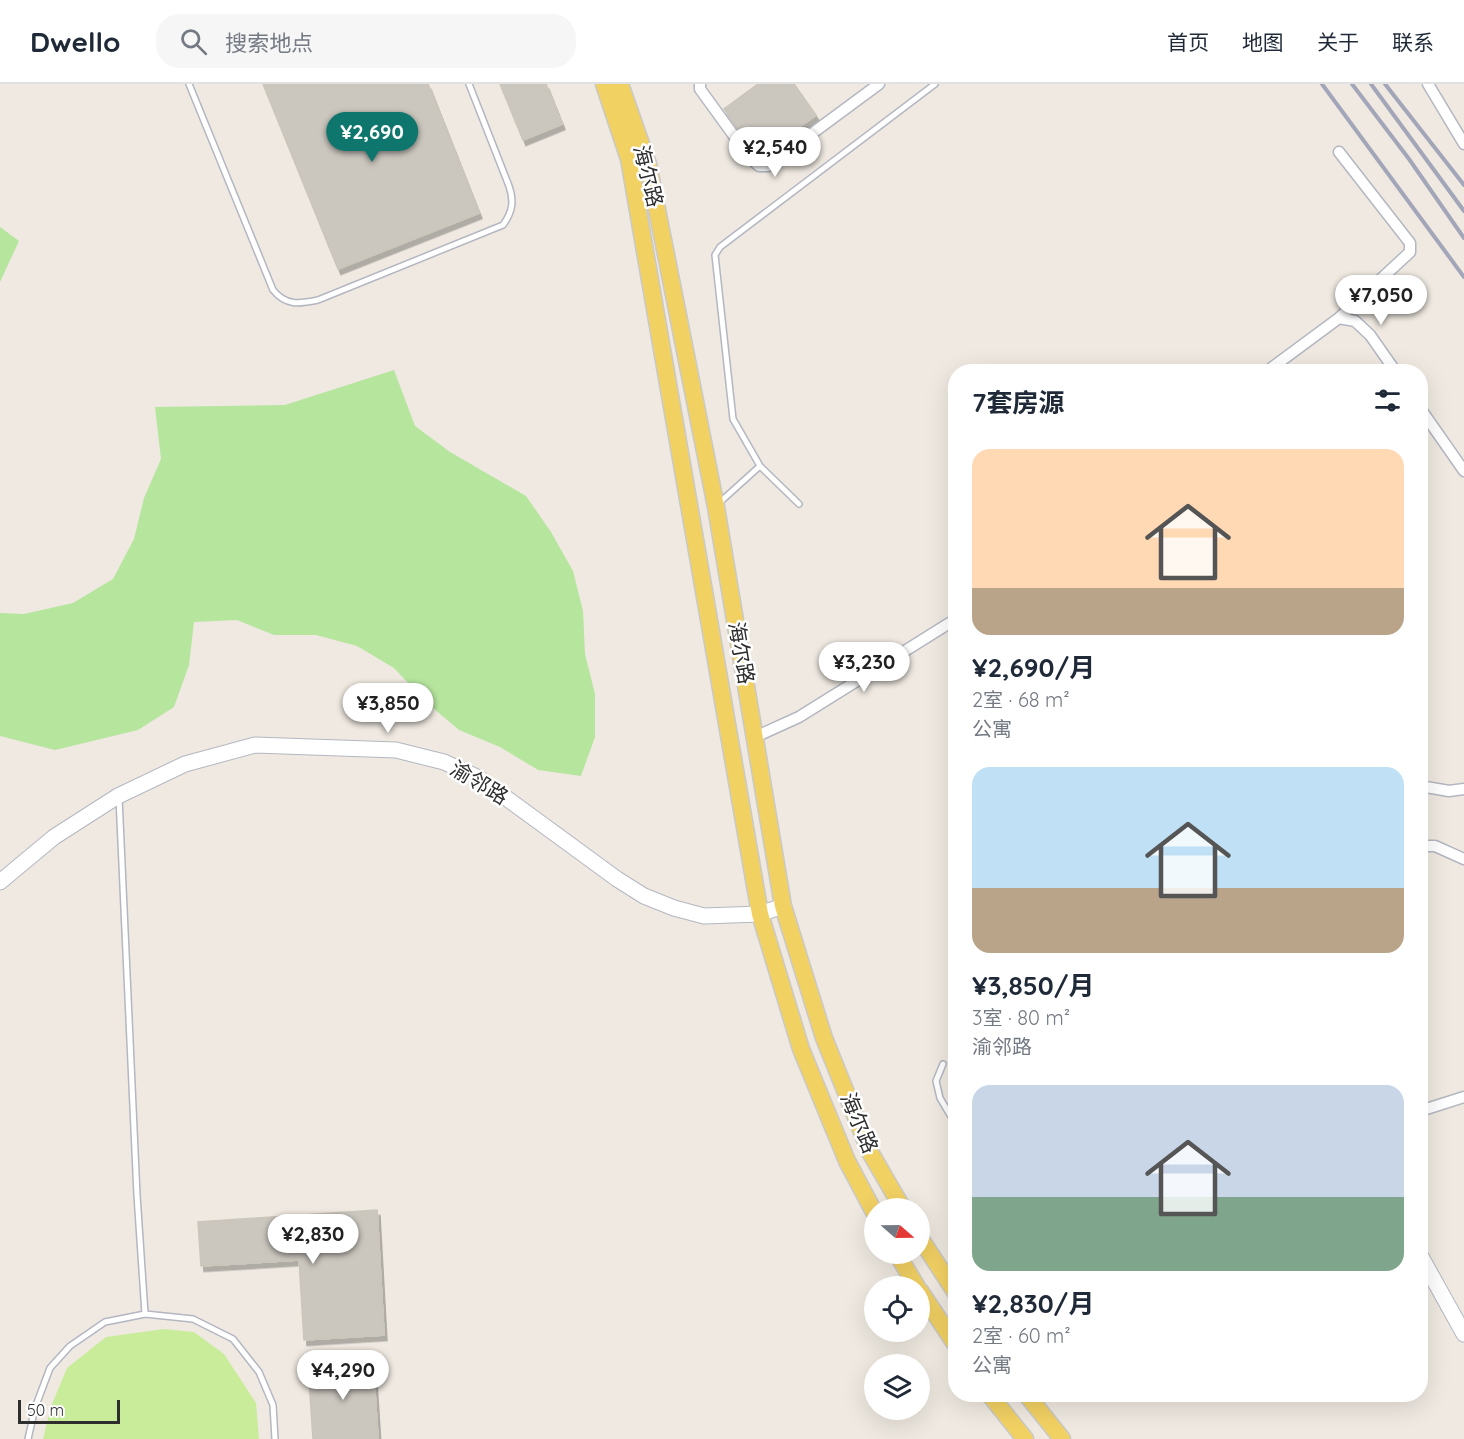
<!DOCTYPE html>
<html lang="zh">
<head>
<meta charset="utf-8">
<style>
  :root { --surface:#fff; --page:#f6f6f7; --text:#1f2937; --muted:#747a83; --line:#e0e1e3; --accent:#0f766e }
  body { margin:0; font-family:Quicksand,"Noto Sans SC",sans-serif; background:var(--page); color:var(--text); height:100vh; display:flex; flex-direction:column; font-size:22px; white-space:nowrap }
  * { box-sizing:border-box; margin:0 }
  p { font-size:20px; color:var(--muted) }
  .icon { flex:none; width:33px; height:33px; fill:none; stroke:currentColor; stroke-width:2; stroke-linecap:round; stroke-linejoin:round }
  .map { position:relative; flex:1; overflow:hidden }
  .panel { position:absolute; left:948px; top:280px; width:480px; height:1038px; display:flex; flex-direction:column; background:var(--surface); border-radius:24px; box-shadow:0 6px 24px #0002 }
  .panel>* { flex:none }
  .needle { width:39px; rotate:110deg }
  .fabs { position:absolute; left:864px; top:1114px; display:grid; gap:12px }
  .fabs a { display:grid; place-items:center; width:66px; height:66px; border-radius:50%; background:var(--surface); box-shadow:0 6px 24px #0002; font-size:30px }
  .scale { position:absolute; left:18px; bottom:15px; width:102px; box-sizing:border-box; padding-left:6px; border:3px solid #2e2e2e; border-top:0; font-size:16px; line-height:21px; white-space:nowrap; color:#2e2e2e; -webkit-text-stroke:4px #fff; paint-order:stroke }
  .price { position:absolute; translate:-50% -51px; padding:0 14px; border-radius:21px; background:#fff; color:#222; font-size:20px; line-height:39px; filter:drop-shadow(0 2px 3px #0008) }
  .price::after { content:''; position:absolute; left:50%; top:36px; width:18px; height:14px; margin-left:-9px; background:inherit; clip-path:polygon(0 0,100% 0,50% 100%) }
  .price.selected { background:var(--accent); color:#fff }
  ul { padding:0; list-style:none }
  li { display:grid; align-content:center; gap:12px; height:318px; padding:0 24px }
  li span { display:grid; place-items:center; height:186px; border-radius:18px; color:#555 }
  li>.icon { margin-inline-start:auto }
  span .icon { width:108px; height:108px; fill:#fffc; stroke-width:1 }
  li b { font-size:26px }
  h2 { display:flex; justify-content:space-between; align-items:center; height:72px; padding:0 24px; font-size:26px }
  header { display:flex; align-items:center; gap:36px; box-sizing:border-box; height:84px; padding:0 30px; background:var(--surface); border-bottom:2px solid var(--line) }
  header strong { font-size:28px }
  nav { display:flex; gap:33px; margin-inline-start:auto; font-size:21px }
  .search { width:420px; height:54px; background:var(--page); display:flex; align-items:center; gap:15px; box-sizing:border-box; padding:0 21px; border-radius:24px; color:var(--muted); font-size:22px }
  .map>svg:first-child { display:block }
  .green { fill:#b6e59e }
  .pitch { fill:#c9ec9a }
  .building { fill:#cbc7bf; stroke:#cbc5ba; stroke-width:1.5; filter:url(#shadow) }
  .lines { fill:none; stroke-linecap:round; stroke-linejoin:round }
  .lane-casing { stroke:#b4b7c1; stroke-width:8 }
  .street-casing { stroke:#b4b7c1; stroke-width:13 }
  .secondary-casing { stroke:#b4b7c1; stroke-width:17 }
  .primary-casing { stroke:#c9c9c9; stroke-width:19 }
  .lane { stroke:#fff; stroke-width:5 }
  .street { stroke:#fff; stroke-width:10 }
  .secondary { stroke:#fff; stroke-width:15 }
  .primary { stroke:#f2d163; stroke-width:16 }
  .rail { stroke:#a3a6b8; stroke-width:4 }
  .labels { text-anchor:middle; stroke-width:5; stroke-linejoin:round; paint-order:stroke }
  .street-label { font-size:21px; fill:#2e2e2e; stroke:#fff }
</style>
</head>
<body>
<header>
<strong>Dwello</strong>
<div class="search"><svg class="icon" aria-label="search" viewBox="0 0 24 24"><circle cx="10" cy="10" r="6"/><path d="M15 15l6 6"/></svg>搜索地点</div>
<nav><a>首页</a><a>地图</a><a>关于</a><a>联系</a></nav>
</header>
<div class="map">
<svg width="1464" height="1355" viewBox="0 0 1464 1355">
  <defs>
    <filter id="shadow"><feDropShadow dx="3" dy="5.5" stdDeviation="0" flood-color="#0004"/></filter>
  </defs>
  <rect width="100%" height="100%" fill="#efe9e1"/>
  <path class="green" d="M0,143L19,157L0,198Z
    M394,286L415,342L450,368L526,412L551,448L573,487L583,527L585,570L595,610V653L581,692L538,686L500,663L459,646L426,618L394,584L357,562L316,551H274L237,536L194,538L189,581L174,623L138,646L55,666L0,652V529L24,530L73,519L113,495L134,455L144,414L161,375L155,323L285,321Z"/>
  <path class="pitch" d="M164,1245L194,1248L224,1270L256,1319L259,1355H43L50,1325L67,1284L106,1253Z"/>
  <path class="building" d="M263,0H428L479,129L338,185Z
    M500,0H546L562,40L523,56Z
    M758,0H794L816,31L759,72L724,25Z
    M377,1126L384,1251L304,1256L299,1176L201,1182L198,1138Z
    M373,1277L378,1355H313L308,1281Z"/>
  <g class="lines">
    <defs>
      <path id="lane" d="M189,0L273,206C286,222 299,220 318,216L503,141C513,127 514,117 509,102L469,0
        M719,419L760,382
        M799,420L760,382L733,335L715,171L720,163L935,0
        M119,714L137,1111L145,1230
        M943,980L936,997L940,1014L956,1041
        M28,1355L35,1324L50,1284L70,1262L105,1238L145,1230L193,1235L233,1255L259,1288L273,1321L275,1355"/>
      <path id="street" d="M700,0V5L750,74L759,82H768L879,0
        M1428,0L1464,60
        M1339,234L1355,237L1370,251L1396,288
        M1266,288L1339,234L1410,168V159L1339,68
        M1420,324L1464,387
        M755,653L799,633L956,535
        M1420,702L1449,707L1464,705
        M1420,762H1435L1464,775
        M1420,1027L1464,1013"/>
      <path id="secondary" d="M0,798L54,753L118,712L185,680L255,661L396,666L444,678L479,694L617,795L644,812L674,824L704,832L760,830L783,822
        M1420,1171L1464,1250"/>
      <path id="primary" d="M604,0L629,75L760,830L801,965L847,1077L874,1128
        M620,0L648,80L716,423L783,822L824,954L870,1068L903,1125
        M920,1154L956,1209
        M897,1170L917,1203
        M920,1207L956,1261
        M990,1311L1025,1355
        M1027,1311L1062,1355"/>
    </defs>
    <use href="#lane" class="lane-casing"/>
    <use href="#street" class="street-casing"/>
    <use href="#secondary" class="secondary-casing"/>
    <use href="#primary" class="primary-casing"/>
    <use href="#lane" class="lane"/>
    <use href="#street" class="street"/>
    <use href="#secondary" class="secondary"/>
    <use href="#primary" class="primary"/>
    <path class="rail" d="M1322,0L1464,193
      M1352,0L1409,75L1464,154
      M1371,0L1464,127
      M1385,0L1464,101"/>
  </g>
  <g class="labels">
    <g class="street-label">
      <text transform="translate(648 92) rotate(76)" y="7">海尔路</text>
      <text transform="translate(741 569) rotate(80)" y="7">海尔路</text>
      <text transform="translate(479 699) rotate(31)" y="7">渝邻路</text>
      <text transform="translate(859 1039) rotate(67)" y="7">海尔路</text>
    </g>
  </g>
</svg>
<div class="fabs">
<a><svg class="needle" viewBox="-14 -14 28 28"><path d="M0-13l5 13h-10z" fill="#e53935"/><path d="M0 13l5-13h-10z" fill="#747a83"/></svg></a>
<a><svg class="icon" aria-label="locate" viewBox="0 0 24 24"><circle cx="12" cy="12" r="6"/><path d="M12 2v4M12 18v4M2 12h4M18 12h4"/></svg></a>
<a><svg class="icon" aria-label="layers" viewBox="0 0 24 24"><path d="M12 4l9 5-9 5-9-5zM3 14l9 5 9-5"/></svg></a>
</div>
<div class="scale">50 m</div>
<b class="price selected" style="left:372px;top:79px">¥2,690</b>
<b class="price" style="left:775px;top:94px">¥2,540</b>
<b class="price" style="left:1381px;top:242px">¥7,050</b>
<b class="price" style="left:864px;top:609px">¥3,230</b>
<b class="price" style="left:388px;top:650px">¥3,850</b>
<b class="price" style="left:313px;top:1181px">¥2,830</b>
<b class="price" style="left:343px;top:1317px">¥4,290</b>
<section class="panel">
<h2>7套房源<svg class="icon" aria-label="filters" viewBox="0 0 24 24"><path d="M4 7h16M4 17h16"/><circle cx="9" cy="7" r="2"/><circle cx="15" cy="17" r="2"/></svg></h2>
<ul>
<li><span style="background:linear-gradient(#ffd9b3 75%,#b9a48a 0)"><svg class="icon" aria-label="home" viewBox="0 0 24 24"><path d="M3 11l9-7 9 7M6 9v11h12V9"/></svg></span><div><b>¥2,690/月</b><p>2室 · 68 m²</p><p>公寓</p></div></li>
<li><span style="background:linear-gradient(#bfe0f5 65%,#b9a48a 0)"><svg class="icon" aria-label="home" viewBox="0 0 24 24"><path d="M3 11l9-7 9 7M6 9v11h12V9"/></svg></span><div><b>¥3,850/月</b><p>3室 · 80 m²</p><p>渝邻路</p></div></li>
<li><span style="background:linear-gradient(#c9d6e8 60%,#7fa58c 0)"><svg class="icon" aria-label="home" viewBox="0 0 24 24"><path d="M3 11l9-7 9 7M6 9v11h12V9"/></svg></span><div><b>¥2,830/月</b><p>2室 · 60 m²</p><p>公寓</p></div></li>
</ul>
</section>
</div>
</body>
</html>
